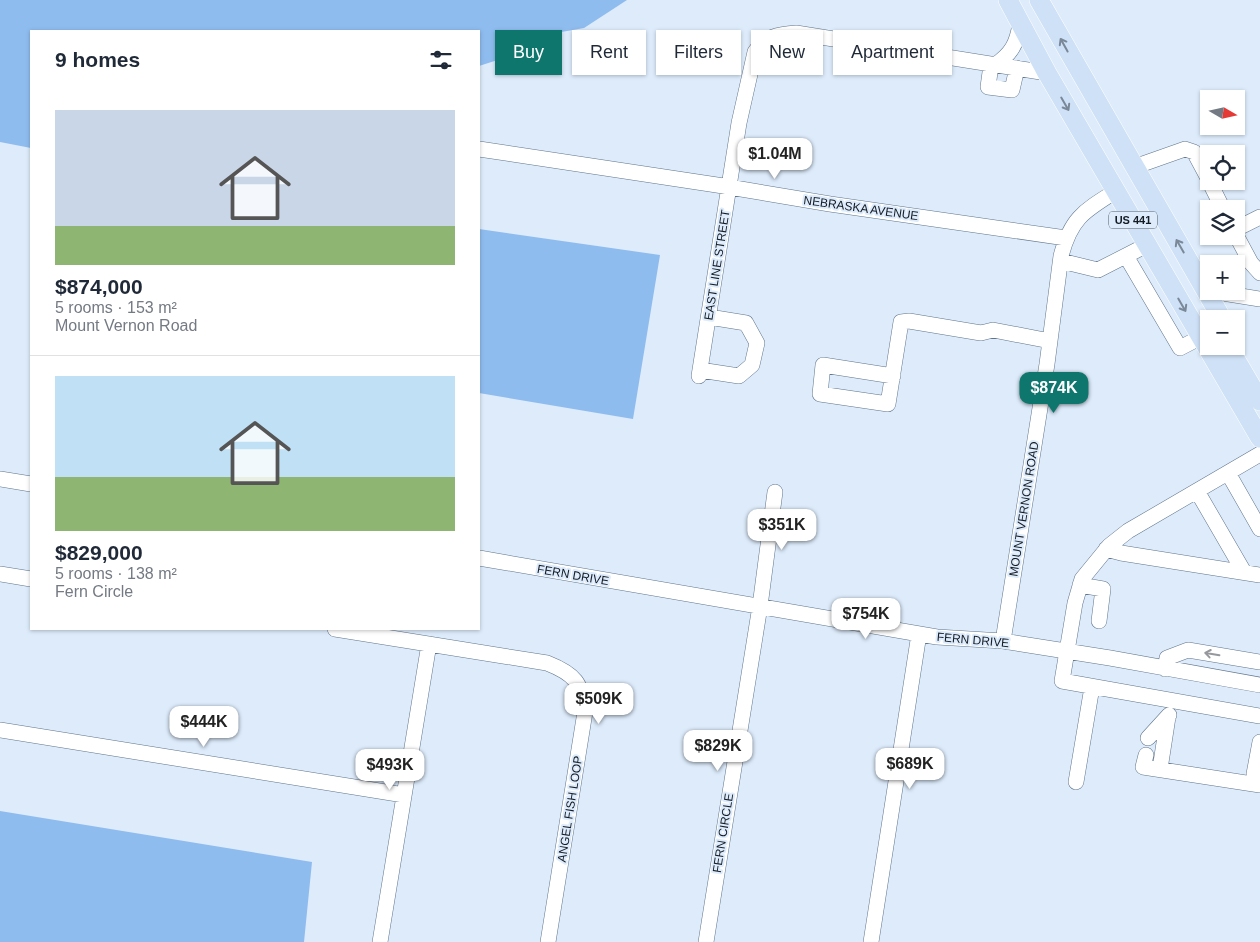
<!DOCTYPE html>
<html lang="en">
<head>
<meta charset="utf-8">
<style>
  :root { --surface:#fff; --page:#f2f2f3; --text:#1f2937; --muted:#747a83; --line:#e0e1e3; --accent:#0f766e }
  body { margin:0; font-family:Arial,sans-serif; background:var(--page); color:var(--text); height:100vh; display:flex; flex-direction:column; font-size:19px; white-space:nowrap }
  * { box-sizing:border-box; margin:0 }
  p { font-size:16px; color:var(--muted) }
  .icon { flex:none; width:28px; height:28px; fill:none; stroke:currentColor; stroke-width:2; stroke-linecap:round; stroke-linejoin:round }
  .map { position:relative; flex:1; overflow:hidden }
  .side { position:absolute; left:30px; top:30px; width:450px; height:600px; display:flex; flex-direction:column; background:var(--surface); border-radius:0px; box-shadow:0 1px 4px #0004 }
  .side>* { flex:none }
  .hud { position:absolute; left:495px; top:30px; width:475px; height:45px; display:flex; gap:10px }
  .needle { width:32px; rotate:99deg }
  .tools { position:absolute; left:1200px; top:90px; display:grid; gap:10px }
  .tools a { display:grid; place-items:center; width:45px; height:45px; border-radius:0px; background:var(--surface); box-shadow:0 1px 4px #0004; font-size:25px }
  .price { position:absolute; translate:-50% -42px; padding:0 11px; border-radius:10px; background:#fff; color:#222; font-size:16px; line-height:32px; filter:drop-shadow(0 1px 2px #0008) }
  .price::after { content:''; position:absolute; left:50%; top:30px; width:15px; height:11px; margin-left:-8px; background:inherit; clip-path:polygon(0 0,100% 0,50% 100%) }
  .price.on { background:var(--accent); color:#fff }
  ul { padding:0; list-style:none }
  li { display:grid; align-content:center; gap:10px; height:265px; padding:0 25px }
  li+li { border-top:1px solid var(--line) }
  li span { display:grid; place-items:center; height:155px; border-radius:0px; color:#555 }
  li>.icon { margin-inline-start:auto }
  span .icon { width:90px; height:90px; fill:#fffc; stroke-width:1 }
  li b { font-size:21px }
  h2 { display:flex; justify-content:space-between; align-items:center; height:60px; padding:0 25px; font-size:21px }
  .chip { padding:0 18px; border-radius:0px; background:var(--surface); box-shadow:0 1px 4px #0004; font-size:18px; line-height:45px }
  .chip.on { background:var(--accent); color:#fff }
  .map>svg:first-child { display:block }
  .green { fill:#8ebcef }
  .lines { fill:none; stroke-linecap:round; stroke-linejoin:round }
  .minor-casing { stroke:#5f748b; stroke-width:16 }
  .major-casing { stroke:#fff; stroke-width:20 }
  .minor { stroke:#fff; stroke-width:15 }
  .major { stroke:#cee1f6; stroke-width:19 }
  .oneway { stroke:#7a8898 }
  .oneway2 { stroke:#95989c }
  .labels { text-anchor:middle; stroke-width:4; stroke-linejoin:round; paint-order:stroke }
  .shield { fill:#ddebfb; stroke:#505964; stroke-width:1 }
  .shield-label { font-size:11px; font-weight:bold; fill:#131b24 }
  .street-label { font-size:12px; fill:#131b24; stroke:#ddebfb }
</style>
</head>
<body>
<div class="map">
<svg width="1260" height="942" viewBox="0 0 1260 942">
  <rect width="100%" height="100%" fill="#ddebfb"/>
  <path class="green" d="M0,0H627L584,28L550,34L526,51L479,66V31H31V148L0,142Z
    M479,229L660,255L633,419L479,393Z
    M0,811L312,862L304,942H0Z"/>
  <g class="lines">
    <defs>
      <path id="minor" d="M991,65L988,87L1012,90L1017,68
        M995,65C1011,54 1017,44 1020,24
        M479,149L717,185L830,204L1066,238
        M1134,167L1185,149L1194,152L1209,180
        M1209,181L1223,209
        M1236,229L1260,217
        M1236,235L1251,263L1260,273
        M1126,256L1180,348L1201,337
        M1061,261L1098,270L1147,245
        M1210,291L1260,299
        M700,370L739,376L752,365L757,343L746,323L709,317
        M699,376L739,123L755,52C765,37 778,34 796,33L1047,73
        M893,376L823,365L820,394L888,404L901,322L909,321L981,333L993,330L1050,341
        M1260,454L1128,531L1109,546L1082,579L1075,603L1062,681L1260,716
        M1228,473L1260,529
        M0,479L31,484
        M1197,491L1244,572
        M1106,549L1121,553L1260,575
        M479,558L937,637L1003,641L1110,658L1260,685
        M0,574L31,579
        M1080,585L1103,589L1099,621
        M335,629L547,663C575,674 582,683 585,712L548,942
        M1003,641L1047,364L1061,256C1071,218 1084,211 1116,191
        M1165,669L1167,658L1188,650L1260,662
        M0,730L404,795
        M1148,738L1169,715
        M1260,742L1254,774L1260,780
        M1146,755L1143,767L1260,785
        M1160,769L1168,717
        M1076,782L1092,687
        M380,942L429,644
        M706,942L760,606L775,492
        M871,942L919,634"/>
      <path id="major" d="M1008,0L1047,73L1260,438
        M1039,0L1222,319
        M1225,346L1236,360L1260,401"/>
    </defs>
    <use href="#minor" class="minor-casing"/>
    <use href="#major" class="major-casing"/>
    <use href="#minor" class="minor"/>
    <use href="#major" class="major"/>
  </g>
  <defs><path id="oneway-shaft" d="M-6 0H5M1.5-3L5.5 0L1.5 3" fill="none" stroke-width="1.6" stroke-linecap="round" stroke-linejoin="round" transform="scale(1.25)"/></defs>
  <g class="oneway">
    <use href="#oneway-shaft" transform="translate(1064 45) rotate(-119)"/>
    <use href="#oneway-shaft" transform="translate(1065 104) rotate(60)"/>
    <use href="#oneway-shaft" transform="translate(1180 246) rotate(-120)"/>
    <use href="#oneway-shaft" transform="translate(1182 305) rotate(60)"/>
  </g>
  <use class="oneway2" href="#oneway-shaft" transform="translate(1212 654) rotate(-171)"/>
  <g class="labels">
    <rect class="shield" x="1109" y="211.5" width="48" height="17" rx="4"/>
    <g class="shield-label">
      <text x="1133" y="224">US 441</text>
    </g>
    <g class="street-label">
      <text transform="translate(861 208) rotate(8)" y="4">NEBRASKA AVENUE</text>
      <text transform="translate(717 265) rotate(-81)" y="4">EAST LINE STREET</text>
      <text transform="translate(1024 509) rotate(-81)" y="4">MOUNT VERNON ROAD</text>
      <text transform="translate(573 575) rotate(10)" y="4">FERN DRIVE</text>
      <text transform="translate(973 640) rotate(5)" y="4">FERN DRIVE</text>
      <text transform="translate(570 809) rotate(-81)" y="4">ANGEL FISH LOOP</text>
      <text transform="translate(723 833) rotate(-81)" y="4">FERN CIRCLE</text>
    </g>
  </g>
</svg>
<div class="tools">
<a><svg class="needle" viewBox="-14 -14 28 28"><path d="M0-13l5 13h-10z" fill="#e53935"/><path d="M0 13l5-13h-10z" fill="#747a83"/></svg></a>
<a><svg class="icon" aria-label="locate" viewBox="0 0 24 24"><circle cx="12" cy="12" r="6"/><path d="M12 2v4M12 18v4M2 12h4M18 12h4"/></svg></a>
<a><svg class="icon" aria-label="layers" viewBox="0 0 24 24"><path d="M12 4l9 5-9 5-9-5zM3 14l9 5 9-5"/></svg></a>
<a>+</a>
<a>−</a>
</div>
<b class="price" style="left:775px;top:180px">$1.04M</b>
<b class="price on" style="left:1054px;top:414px">$874K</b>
<b class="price" style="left:782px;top:551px">$351K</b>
<b class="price" style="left:866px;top:640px">$754K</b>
<b class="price" style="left:599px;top:725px">$509K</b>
<b class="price" style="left:204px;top:748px">$444K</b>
<b class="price" style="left:718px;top:772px">$829K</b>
<b class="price" style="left:910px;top:790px">$689K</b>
<b class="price" style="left:390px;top:791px">$493K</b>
<div class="hud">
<a class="chip on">Buy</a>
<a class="chip">Rent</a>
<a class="chip">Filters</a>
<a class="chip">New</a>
<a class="chip">Apartment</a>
</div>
<section class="side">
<h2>9 homes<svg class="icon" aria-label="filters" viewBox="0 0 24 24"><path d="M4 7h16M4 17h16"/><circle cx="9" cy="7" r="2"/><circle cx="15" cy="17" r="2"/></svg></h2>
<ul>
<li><span style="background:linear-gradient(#c9d6e8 75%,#8fb573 0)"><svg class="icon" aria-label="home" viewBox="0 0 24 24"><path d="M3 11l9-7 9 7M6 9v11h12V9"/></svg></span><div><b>$874,000</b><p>5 rooms · 153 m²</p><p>Mount Vernon Road</p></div></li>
<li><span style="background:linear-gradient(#bfe0f5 65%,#8fb573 0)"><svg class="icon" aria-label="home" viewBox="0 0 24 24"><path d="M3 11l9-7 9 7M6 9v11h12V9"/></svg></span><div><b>$829,000</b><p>5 rooms · 138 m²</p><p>Fern Circle</p></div></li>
</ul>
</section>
</div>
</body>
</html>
